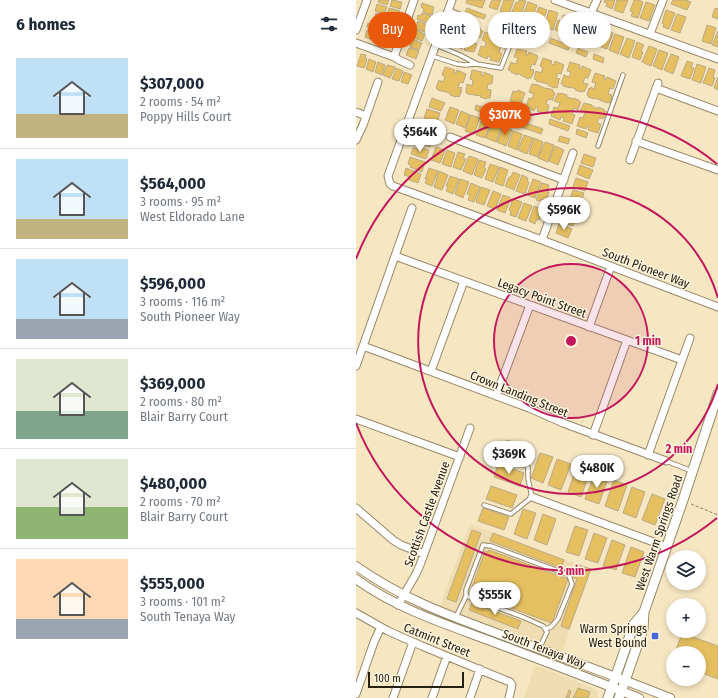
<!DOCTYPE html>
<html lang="en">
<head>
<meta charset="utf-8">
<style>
  :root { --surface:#fff; --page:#f2f2f3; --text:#1f2937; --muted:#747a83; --line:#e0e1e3; --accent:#ea580c }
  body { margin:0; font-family:"Fira Sans Condensed",sans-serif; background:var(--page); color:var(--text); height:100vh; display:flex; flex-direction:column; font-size:15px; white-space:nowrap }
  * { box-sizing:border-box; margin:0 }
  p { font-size:13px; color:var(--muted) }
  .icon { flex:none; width:22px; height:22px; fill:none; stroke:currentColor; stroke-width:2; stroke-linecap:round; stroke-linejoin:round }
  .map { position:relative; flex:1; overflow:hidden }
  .side { display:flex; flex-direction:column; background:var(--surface); width:356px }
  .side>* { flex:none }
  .guide { position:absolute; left:12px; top:12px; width:290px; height:36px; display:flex; gap:8px }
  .fabs { position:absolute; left:310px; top:550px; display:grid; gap:8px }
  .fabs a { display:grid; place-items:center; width:40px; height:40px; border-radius:50%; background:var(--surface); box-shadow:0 2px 6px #0003; font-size:20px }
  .scale { position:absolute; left:12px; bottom:10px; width:96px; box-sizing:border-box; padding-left:4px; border:2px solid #262012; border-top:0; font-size:11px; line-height:14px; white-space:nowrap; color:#262012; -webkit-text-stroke:3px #fdf4df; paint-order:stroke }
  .price { position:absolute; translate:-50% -34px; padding:0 9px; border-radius:14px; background:#fff; color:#222; font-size:13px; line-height:26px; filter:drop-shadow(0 1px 2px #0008) }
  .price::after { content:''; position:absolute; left:50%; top:24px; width:12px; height:9px; margin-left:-6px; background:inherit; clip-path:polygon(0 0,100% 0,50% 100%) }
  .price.active { background:var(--accent); color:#fff }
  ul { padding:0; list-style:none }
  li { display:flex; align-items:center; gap:12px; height:100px; padding:0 16px }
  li+li { border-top:1px solid var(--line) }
  li span { display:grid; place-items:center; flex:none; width:112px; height:80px; border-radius:0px; color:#555 }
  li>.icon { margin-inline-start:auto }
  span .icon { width:48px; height:48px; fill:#fffc; stroke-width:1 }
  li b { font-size:17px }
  h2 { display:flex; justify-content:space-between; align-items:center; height:48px; padding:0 16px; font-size:17px }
  .chip { padding:0 14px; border-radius:18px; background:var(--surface); box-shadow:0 2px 6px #0003; font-size:14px; line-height:36px }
  .chip.active { background:var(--accent); color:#fff }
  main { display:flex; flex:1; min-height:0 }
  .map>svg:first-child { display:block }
  .built { fill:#efdcb1 }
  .building { fill:#e5bf60; stroke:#b9aa88 }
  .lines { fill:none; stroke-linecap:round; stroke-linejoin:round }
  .service-casing { stroke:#968867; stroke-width:5.5 }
  .minor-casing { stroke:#968867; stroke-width:9 }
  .tertiary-casing { stroke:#968867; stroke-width:10 }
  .secondary-casing { stroke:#968867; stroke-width:11 }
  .path { stroke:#897e66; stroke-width:1; stroke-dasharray:3 2; stroke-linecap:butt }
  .service { stroke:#fff; stroke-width:3.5 }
  .minor { stroke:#fff; stroke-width:7 }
  .tertiary { stroke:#fff; stroke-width:8 }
  .secondary { stroke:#fff; stroke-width:9 }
  .ring { fill:none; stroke:#c2185b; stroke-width:2 }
  .poi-dot { fill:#4568db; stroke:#fdf4df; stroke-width:1.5 }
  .labels { text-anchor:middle; stroke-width:3; stroke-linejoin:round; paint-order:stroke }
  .street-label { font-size:12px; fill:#262012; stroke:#fdf4df }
  .poi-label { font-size:12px; fill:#262012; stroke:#fdf4df; text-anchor:end }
  .centre { fill:#c2185b; stroke:#fdf4df; stroke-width:2 }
  .ring-label { font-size:12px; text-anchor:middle; font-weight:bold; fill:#c2185b; stroke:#fdf4df; stroke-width:3; stroke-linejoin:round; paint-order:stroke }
</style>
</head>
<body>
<main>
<section class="side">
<h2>6 homes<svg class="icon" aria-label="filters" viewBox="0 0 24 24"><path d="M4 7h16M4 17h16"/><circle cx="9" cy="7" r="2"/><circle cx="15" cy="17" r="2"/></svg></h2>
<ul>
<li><span style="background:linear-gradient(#bfe0f5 70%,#c2b280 0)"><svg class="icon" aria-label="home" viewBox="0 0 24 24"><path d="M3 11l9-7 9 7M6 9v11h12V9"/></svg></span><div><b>$307,000</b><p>2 rooms · 54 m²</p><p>Poppy Hills Court</p></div></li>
<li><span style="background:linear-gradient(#bfe0f5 75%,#c2b280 0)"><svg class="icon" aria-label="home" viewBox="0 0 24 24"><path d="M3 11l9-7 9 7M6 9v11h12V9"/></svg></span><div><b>$564,000</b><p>3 rooms · 95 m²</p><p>West Eldorado Lane</p></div></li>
<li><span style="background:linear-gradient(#bfe0f5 75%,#9aa5b1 0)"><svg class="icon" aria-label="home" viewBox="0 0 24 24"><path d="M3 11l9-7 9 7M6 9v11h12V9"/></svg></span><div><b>$596,000</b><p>3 rooms · 116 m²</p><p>South Pioneer Way</p></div></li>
<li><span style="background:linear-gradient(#dfe7d0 65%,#7fa58c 0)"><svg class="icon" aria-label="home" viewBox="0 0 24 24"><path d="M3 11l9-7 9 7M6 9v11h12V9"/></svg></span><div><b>$369,000</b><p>2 rooms · 80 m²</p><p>Blair Barry Court</p></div></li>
<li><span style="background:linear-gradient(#dfe7d0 60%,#8fb573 0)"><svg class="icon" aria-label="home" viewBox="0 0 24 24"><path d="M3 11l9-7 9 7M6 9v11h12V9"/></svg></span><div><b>$480,000</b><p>2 rooms · 70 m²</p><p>Blair Barry Court</p></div></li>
<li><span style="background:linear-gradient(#ffd9b3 75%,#9aa5b1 0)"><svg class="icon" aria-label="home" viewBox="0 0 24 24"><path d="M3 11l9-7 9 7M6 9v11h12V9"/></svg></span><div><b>$555,000</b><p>3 rooms · 101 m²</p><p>South Tenaya Way</p></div></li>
</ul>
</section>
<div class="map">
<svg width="362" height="698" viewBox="0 0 362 698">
  <rect width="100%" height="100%" fill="#f6e6c2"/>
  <path class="built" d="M114,524L234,569L206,653L84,606Z
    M179,665L237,688L242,692V698H168Z"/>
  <path class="building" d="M23,0H33L31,5L22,2Z
    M36,0L46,2L44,9L34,6Z
    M111,0H129L126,8L110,3Z
    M136,0H145L141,10L133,7Z
    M148,0H158L153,14L144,11Z
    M163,0L170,1L164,18L155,14L160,2L162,3Z
    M249,0H259L256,9L250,6L251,3L248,2Z
    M261,0H272L267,13L258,10Z
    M278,0H283L287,2L282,18L275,16L277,12L274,11Z
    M317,0H329L335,2L331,10L315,4Z
    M172,2L181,5L175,22L166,19Z
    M290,2L299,5L293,21L284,18Z
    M66,3L78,7L76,15L67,12L68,9L65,7Z
    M21,4L31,7L28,14L19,11Z
    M183,7L191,10L185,25L177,22Z
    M33,8L44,11L41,19L31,15Z
    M111,8L130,15L128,19L109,12Z
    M359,8L362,9V19L356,17Z
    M193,10L202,13L197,30L188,27Z
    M310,10L319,13L313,29L307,27L308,24L306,23Z
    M20,13L28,16L25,23L18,21Z
    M66,13L75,16L72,23L61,19L62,15L65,16Z
    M321,14L330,17L324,33L315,30Z
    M207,15L214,17L208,33L199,30L202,20L205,21Z
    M30,17L40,20L37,27L28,24Z
    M137,18L147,21L146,26L136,23Z
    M215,18L222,21L220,25L223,26L219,37L210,34Z
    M16,21L25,25L22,32L11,27L12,23L15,24Z
    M62,21L72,25L69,32L59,29Z
    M103,22L113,25L112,26L118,28V27L125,29L124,30L127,31L124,38L123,37V38L119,37L117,43L121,44L118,52L108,50L109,47L107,46L106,49L97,45L100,36L103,37L105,32L100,30Z
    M149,22L159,25L158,30L148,27Z
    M226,22L235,25L229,42L221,39Z
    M351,25L360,28L355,44L346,41Z
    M27,26L35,29L34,31L38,33L36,37L24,33Z
    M237,26L244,29L241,35L244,36L241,45L232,42Z
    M169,29L189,36L187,41L167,34Z
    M11,30L22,33L19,41L9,37Z
    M59,30L69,34L66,41L56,37Z
    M251,31L257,33L251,49L243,46L247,35L249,36Z
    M362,31V47L356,45Z
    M129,32L138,35V36L143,38L144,37L150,39V40L152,41L150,47H149L148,48L149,49L145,47L143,52L146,54L143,62L134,60L135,57L132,56L131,59L122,55L125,46L129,47L130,42L126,40Z
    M24,34L34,38L32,45L22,41Z
    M259,34L268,37L262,54L253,50Z
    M54,38L66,43L63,50L54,47L55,44L52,43Z
    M195,38L214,46L212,50L193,43Z
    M271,38L279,41L273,58L264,54Z
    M281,42L288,45L285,51L287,52L284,60L276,57Z
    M293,46L301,49L295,66L286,62Z
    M53,48L63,51L60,59L50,55Z
    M222,48L232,52L230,57L220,53Z
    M161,49L171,51L170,55H172L173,52L182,56L179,65L176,64L174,69L178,70L177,71L178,72L175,78H173L172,79L161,73V75L155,72V71L152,70L155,62L160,64L162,58L158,57Z
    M303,50L312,53L306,70L297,66Z
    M5,54L10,55L9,58L11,59L8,68L1,66Z
    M238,54L248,58L247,63L237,59Z
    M315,54L323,57L317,74L308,70Z
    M187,58L196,61L195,64L198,65L199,61L208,65L205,74L202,73L200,78L204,79L202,81H203L201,88L199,87L198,88L192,85V84L180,81L181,80L178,79L180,71L185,73L187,68L184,66Z
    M13,59L20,62L17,72L10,69Z
    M331,61L337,63L335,67L338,68L334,79L325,76Z
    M22,62L29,65L26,75L19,72Z
    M214,62L224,65L223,68L225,69L226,66L235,70L232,78L229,77L227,83L232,84L228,92L226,91L225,92L219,90L220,89L214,87V88L207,86L208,84H205L208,75L213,77L215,72L211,71Z
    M341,64L350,67L345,83L336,80Z
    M31,65L39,67L34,78L27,75Z
    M89,67L99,70L98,73H100L101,70L110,74L107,83L104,82L102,87L106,88H105L104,90H106L103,97L101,96L100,97L94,95V93L82,90L80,88L83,80L87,82L89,77L86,75Z
    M40,68L47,71L43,81L36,79Z
    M353,68L359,70L357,77L359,78L356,86L347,83Z
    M116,70L126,72L125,75L127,76L128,72L137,76L136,84H132L131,89L135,90V91L134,90L135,92L134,98H131L130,99L124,97L125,96L112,94V93H110L111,84L116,86L117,80L114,79Z
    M48,72L56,75L52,84L45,82Z
    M239,73L249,76L248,79L250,80L251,77L260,81L257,89L254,88L252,94L256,95H255V96L256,97L254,103L251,102V103L239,98V99L232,97L233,96L231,95L233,88L234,89L235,87L238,89L240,83L236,82Z
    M362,77V90L358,88Z
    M176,84L179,85V84L191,89V88L197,90V92L199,93L197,99H196V100H197L192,99L190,104L193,105L191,114L181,111L182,108L180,107L178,111L170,106L173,98L176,99L178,94L173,92Z
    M162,90L169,93L165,104L154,101L157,91L161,92Z
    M202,93L204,94L205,93L211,95V97L217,99V98L223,100L222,101L225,102L222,110L218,108L216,114L219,115L216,124L207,121L208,118L205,117L204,120L195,116L198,107L202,108L204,103L198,101Z
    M76,98L89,103L85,111L73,107Z
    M228,103L236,105V106L242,109V107L249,110L248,111L251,112L248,118H247V119L243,118L241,123L245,124L242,133L232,130L233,127L231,126L230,129L221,126L224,117L227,118L229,112L224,111Z
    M120,105L160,119L158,124L119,110Z
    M94,107L103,110L98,124L89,120Z
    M71,109L84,113L81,123L68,118Z
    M105,111L114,115L109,128L100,124Z
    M115,115L124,118L118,134L109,131Z
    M126,119L135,122L129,138L120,135Z
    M194,119L214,126L212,131L193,124Z
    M136,122L146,126L140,142L130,138Z
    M167,122L187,129L185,134L165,127Z
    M66,124L72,126V124L82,127L79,136L63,131Z
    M147,127L156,130L150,146L141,142Z
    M221,129L232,133L230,138L220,134Z
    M157,131L166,134L161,150L152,146Z
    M62,134L77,139L74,147L63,143V141L60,140Z
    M168,135L177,138L171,154L162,150Z
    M204,136L214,139L212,144L202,141Z
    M178,138L187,142L182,157L173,154Z
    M189,142L198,145L192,162L182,158Z
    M199,146L208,150L202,165L193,161Z
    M63,147L73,150L70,159L55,154L57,148L62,149Z
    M80,147L89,150L84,163L75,160Z
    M91,150L99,153L95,167L86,164Z
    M102,152L109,154L107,158L110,159L105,170L97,167Z
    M228,154L240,158L237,167L225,163Z
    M113,156L122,159L116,175L107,171Z
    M54,157L69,162L66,172L54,167L55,165L52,164Z
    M123,160L130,162L128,168L130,169L126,178L118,175Z
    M134,164L143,167L137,182L129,179Z
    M224,165L237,170L233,179L221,174Z
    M144,167L152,170L147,186L139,183Z
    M50,168L65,174L62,183L53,180L54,177L48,175Z
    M73,168L82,171L76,186L69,183L71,179H69Z
    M83,171L92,175L86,190L78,187Z
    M157,172L164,175L158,190L149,186L153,177H155Z
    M166,175L172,178L171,181L173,182L169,194L160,191Z
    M94,176L103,179L97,194L90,191L92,187L90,186Z
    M220,178L232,182L229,191L217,187Z
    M104,179L113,182L107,198L99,194Z
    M177,179L185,182L179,198L171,195Z
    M115,183L124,187L118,202L112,200L114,195L111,194Z
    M186,183L193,185L191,192H193L190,201L185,199L184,201L180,200Z
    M125,187L134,190L128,205L120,202Z
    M217,190L228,193L225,202L214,199Z
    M137,191L145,194L139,209L131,206Z
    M147,195L155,198L149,213L141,210Z
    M157,199L166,202L160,217L154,215L155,211L153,210Z
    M211,201L224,206L220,215L208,210Z
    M168,203L176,206L170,221L162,218Z
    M178,206L187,210L183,220L181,219L179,224L173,221Z
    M207,213L220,217L217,226L204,222Z
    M203,224L216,229L212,238L200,233Z
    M151,440L177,449L172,463L146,453Z
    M184,453L197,457L187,483L175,478Z
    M201,459L215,464L205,490L192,485Z
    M142,464L168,473L164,486L138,477Z
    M221,466L234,471L225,497L212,492Z
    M239,473L252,478L243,504L229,499Z
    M258,480L271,485L262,511L249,506Z
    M135,486L161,495L156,508L130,499Z
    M276,487L289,492L280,518L267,513Z
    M296,494L309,499L299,525L286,520Z
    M127,508L153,517L148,530L122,521Z
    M167,509L180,513L171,539L158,534Z
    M187,514L200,519L191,545L178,540Z
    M219,526L232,530L223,556L210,552Z
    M116,530L125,533L100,602L91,599Z
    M137,533L208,560L205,568L134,541Z
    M238,533L251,538L242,563L229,559Z
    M256,540L269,545L260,570L247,566Z
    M275,547L288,552L279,577L266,573Z
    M133,550L212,579L196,623L114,593L129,551L132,552Z
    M220,564L235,569L213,629L205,626L221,579L216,577Z
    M116,603L165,621L162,629L113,610Z
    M326,633L362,646V679L343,672V653H319Z
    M222,688L234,692L232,698H217Z
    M213,690L215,691L213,698H210Z"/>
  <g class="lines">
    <defs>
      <path id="service" d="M93,10L103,14
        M80,45L104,55L121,64
        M76,56L101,64L109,65L121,64L145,68L158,35
        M242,146L267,75
        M310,461L336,471
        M128,505L155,514L176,497L172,479V467L169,465L148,457
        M100,617L110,596
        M183,649L191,632L187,626L167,617L110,596V590L127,545L135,546L213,575L216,584L202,619L195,627L189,629"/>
      <path id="minor" d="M96,0L32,176L34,184L37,186L186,240L362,307
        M199,0L362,59
        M235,13L241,0
        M0,30L11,0
        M294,34L307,0
        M0,43L38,57L43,60L54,65
        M38,57L58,0
        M300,88L362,111
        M0,112L10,116
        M94,137L208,180
        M0,140L7,125L22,82
        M280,141L362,170
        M274,160L302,83
        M186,240L217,153
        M39,256L326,360
        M233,327L255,266
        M7,346L173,408L207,423L310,461
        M0,366L56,208
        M75,371L108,281
        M140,396L174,305
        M0,419L104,457
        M237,435L271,340
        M292,455L334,338
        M176,497L311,547
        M0,508L37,540L45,545L68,554
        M42,605L60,574L64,565L114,428
        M0,613L32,631L66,646L154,682L156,685L153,698
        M0,694L18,642L25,627
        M37,698L57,642
        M76,698L91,656
        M114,698L124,669"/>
      <path id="tertiary" d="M0,566C48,600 97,617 151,637C205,657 260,676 314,698
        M0,579C40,608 86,623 132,640C182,659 233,678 283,698"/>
      <path id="secondary" d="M252,698L278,624L288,612
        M263,698L287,629L288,612L327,500L362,394"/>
    </defs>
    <use href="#service" class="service-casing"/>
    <use href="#minor" class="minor-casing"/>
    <use href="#tertiary" class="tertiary-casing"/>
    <use href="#secondary" class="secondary-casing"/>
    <path class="path" d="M335,504L362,515"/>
    <use href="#service" class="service"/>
    <use href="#minor" class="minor"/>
    <use href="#tertiary" class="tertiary"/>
    <use href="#secondary" class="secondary"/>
  </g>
  <circle cx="215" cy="341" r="77" fill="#c2185b" fill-opacity=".12"/>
  <g class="ring">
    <circle cx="215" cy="341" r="77"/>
    <path d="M362 384A153 153 0 1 1 362 298"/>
    <path d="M361 518A230 230 0 0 1 0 423M0 259A230 230 0 0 1 361 164"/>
  </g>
  <rect class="poi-dot" x="295" y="632" width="8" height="8" rx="2"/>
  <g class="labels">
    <g class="street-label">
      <text transform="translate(290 268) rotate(21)" y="4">South Pioneer Way</text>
      <text transform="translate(186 298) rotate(20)" y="4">Legacy Point Street</text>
      <text transform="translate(163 394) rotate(22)" y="4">Crown Landing Street</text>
      <text transform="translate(71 514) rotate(-70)" y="4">Scottish Castle Avenue</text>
      <text transform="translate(303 533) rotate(-71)" y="4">West Warm Springs Road</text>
      <text transform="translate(81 640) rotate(22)" y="4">Catmint Street</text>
      <text transform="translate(188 649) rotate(21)" y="4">South Tenaya Way</text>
    </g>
    <g class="poi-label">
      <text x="291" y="633">Warm Springs<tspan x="291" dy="14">West Bound</tspan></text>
    </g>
  </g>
  <circle cx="215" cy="341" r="6" class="centre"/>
  <g class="ring-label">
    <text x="292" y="345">1 min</text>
    <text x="323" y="453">2 min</text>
    <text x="215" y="575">3 min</text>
  </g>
</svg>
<div class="fabs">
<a><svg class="icon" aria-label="layers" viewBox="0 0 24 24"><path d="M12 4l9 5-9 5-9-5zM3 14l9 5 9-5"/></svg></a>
<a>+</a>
<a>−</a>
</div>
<div class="scale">100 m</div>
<b class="price active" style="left:149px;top:136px">$307K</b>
<b class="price" style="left:64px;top:153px">$564K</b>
<b class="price" style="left:208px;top:231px">$596K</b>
<b class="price" style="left:153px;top:475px">$369K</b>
<b class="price" style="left:241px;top:489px">$480K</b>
<b class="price" style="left:139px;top:616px">$555K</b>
<div class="guide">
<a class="chip active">Buy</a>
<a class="chip">Rent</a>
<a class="chip">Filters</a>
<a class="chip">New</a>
</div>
</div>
</main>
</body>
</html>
